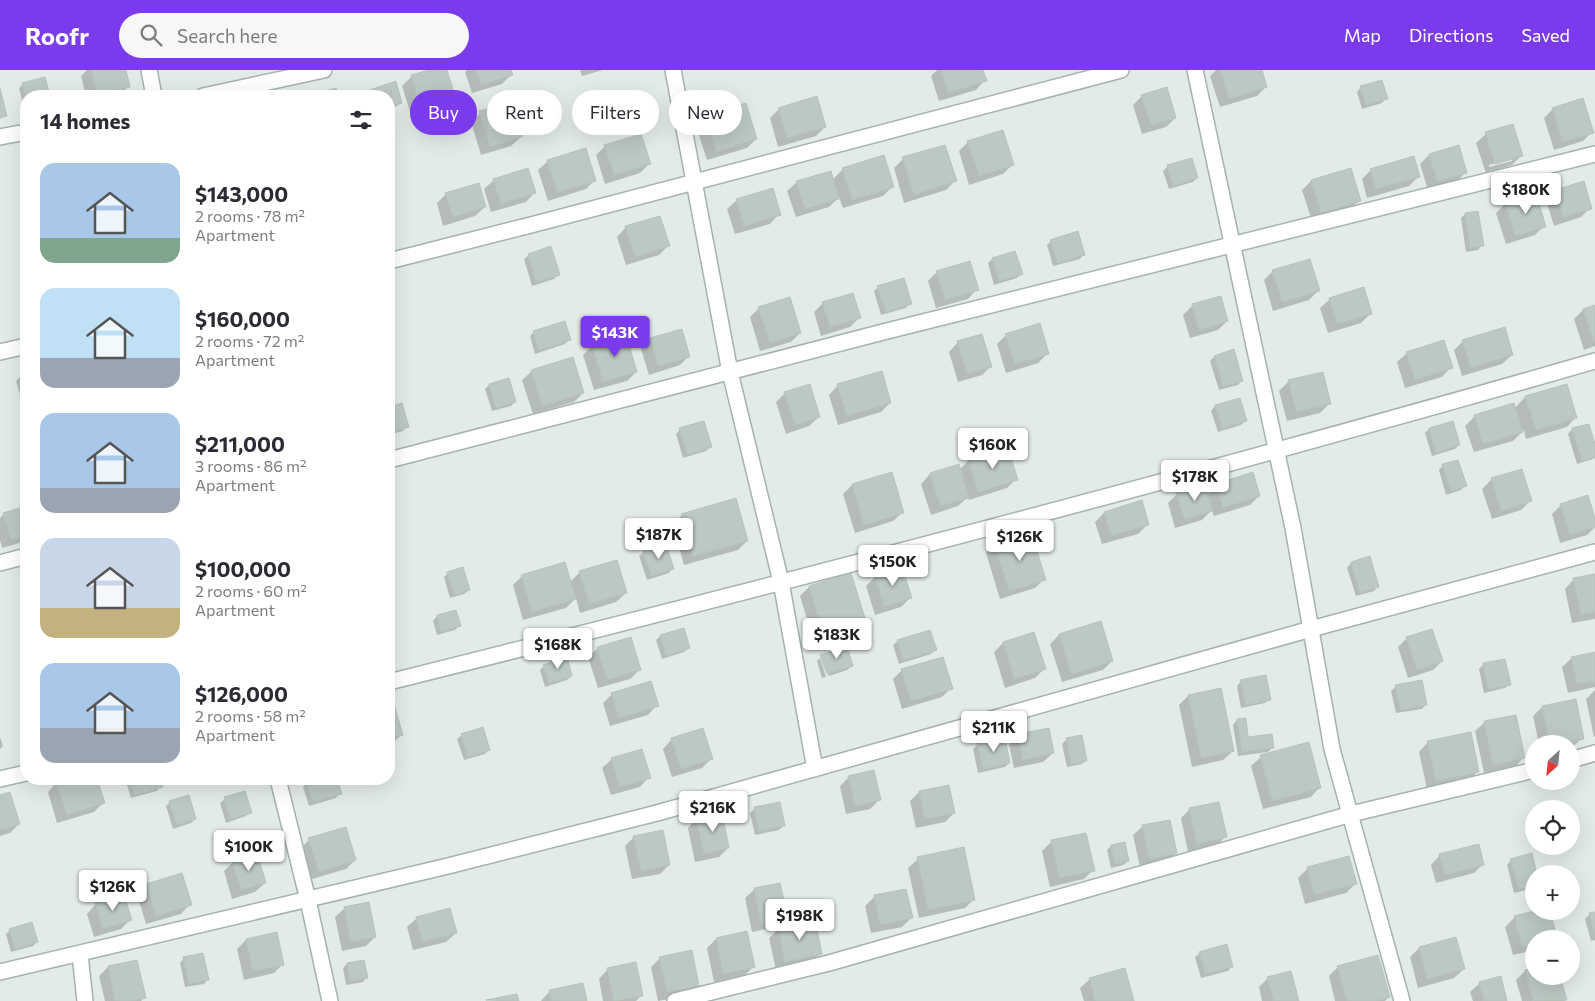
<!DOCTYPE html>
<html lang="en">
<head>
<meta charset="utf-8">
<style>
  :root { --surface:#fff; --page:#f7f7f7; --text:#2b2b33; --muted:#7c7c81; --accent:#7c3aed }
  body { margin:0; font-family:Commissioner,sans-serif; background:var(--page); color:var(--text); height:100vh; display:flex; flex-direction:column; font-size:19px; white-space:nowrap }
  * { box-sizing:border-box; margin:0 }
  p { font-size:16px; color:var(--muted) }
  .icon { flex:none; width:28px; height:28px; fill:none; stroke:currentColor; stroke-width:2; stroke-linecap:round; stroke-linejoin:round }
  .map { position:relative; flex:1; overflow:hidden }
  .details { position:absolute; left:20px; top:20px; width:375px; height:695px; display:flex; flex-direction:column; background:var(--surface); border-radius:20px; box-shadow:0 5px 20px #0002 }
  .details>* { flex:none }
  .guide { position:absolute; left:410px; top:20px; width:475px; height:45px; display:flex; gap:10px }
  .needle { width:32px; rotate:207deg }
  .tools { position:absolute; left:1525px; top:665px; display:grid; gap:10px }
  .tools a { display:grid; place-items:center; width:55px; height:55px; border-radius:50%; background:var(--surface); box-shadow:0 5px 20px #0002; font-size:25px }
  .price { position:absolute; translate:-50% -42px; padding:0 11px; border-radius:5px; background:#fff; color:#222; font-size:16px; line-height:32px; filter:drop-shadow(0 1px 2px #0008) }
  .price::after { content:''; position:absolute; left:50%; top:30px; width:15px; height:11px; margin-left:-8px; background:inherit; clip-path:polygon(0 0,100% 0,50% 100%) }
  .price.selected { background:var(--accent); color:#fff }
  ul { padding:0; list-style:none }
  li { display:flex; align-items:center; gap:15px; height:125px; padding:0 20px }
  li span { display:grid; place-items:center; flex:none; width:140px; height:100px; border-radius:15px; color:#555 }
  li>.icon { margin-inline-start:auto }
  span .icon { width:60px; height:60px; fill:#fffc; stroke-width:1 }
  li b { font-size:21px }
  h2 { display:flex; justify-content:space-between; align-items:center; height:60px; padding:0 20px; font-size:21px }
  .pill { padding:0 18px; border-radius:22px; background:var(--surface); box-shadow:0 5px 20px #0002; font-size:18px; line-height:45px }
  .pill.selected { background:var(--accent); color:#fff }
  header { display:flex; align-items:center; gap:30px; box-sizing:border-box; height:70px; padding:0 25px; background:var(--accent); color:#fff }
  header strong { font-size:24px }
  nav { display:flex; gap:28px; margin-inline-start:auto; font-size:18px }
  .search { width:350px; height:45px; background:var(--page); display:flex; align-items:center; gap:12px; box-sizing:border-box; padding:0 18px; border-radius:28px; color:var(--muted); font-size:19px }
  .map>svg:first-child { display:block }
  .shadow { fill:#0003; fill-rule:evenodd }
  .building { fill:#bcc8c3; stroke:#b6c4bd }
  .lines { fill:none; stroke-linecap:round; stroke-linejoin:round }
  .street-casing { stroke:#a6b2ad; stroke-width:18 }
  .street { stroke:#fff; stroke-width:15 }
</style>
</head>
<body>
<header>
<strong>Roofr</strong>
<div class="search"><svg class="icon" aria-label="search" viewBox="0 0 24 24"><circle cx="10" cy="10" r="6"/><path d="M15 15l6 6"/></svg>Search here</div>
<nav><a>Map</a><a>Directions</a><a>Saved</a></nav>
</header>
<div class="map">
<svg width="1595" height="931" viewBox="0 0 1595 931">
  <rect width="100%" height="100%" fill="#e3ebe7"/>
  <path class="shadow" d="M87,0H125L129,16L120,25L117,26H86L81,6Z
    M433,0H446L453,23L444,32L410,42L402,16L411,7Z
    M467,0H510L511,5L502,14L472,23L465,2Z
    M580,0H603L582,6Z
    M937,0H982L985,10L976,20L939,31L931,6Z
    M1216,0H1261L1266,17L1257,26L1220,37L1210,6Z
    M44,8L49,26H26V45L19,18L23,14Z
    M395,13L401,32L397,36L389,39V26H363L367,22Z
    M1361,17L1386,28L1382,33L1362,39L1357,22Z
    M1142,26L1175,48L1166,57L1142,64L1133,35Z
    M779,39L825,57L816,66L778,77L770,48Z
    M1553,39L1592,62L1583,71L1554,80L1544,48Z
    M480,43L521,67L511,76L481,85L471,52Z
    M706,46L756,69L747,78L707,90L696,56Z
    M1486,64L1521,86L1512,95L1486,103L1476,73ZM1512,88V91L1489,97V95Z
    M968,72L1012,95L1003,104L969,115L959,81Z
    M605,76L649,94L640,103L605,114L596,85Z
    M1429,85L1466,102L1457,111L1428,120L1420,94Z
    M903,89L955,111L946,120L904,133L894,98Z
    M548,91L595,110L586,119L548,131L538,100Z
    M1168,96L1197,108L1193,112L1169,119L1163,101Z
    M843,99L892,117L883,126L843,138L839,127L829,137L796,147L787,121L797,112L832,110Z
    M1371,100L1418,107L1409,116L1367,128L1362,109Z
    M494,110L535,122L526,132L491,142L484,119Z
    M1311,111L1360,130L1350,139L1312,151L1302,120Z
    M1583,113L1590,138L1581,147L1554,156L1546,130L1555,121Z
    M446,124L485,137L475,146L443,156L437,133Z
    M737,130L779,144L770,154L735,164L727,139Z
    M1505,134L1544,156L1535,165L1506,174L1496,143Z
    M1465,144L1482,175L1478,180L1466,182L1461,148Z
    M626,157L668,176L659,185L626,195L617,167Z
    M1051,171L1084,184L1080,189L1053,196L1047,175Z
    M529,185L558,205L554,209L532,216L524,189Z
    M992,189L1021,204L1017,208L994,215L988,193Z
    M1273,201L1318,221L1309,230L1273,241L1264,210Z
    M937,202L977,219L968,229L936,238L928,211Z
    M878,217L910,233L906,238L881,245L874,221Z
    M1220,227L1227,251L1218,260L1190,268L1183,245L1192,236Z
    M1330,229L1370,244L1361,253L1328,263L1320,238Z
    M823,233L859,248L850,257L821,266L814,242Z
    M1595,236V276L1584,280L1574,249L1583,240Z
    M759,238L800,263L791,272L760,281L750,247Z
    M534,262L569,270L565,274L535,284L530,266Z
    M1006,265L1047,284L1038,293L1006,303L997,274Z
    M650,269L689,286L680,295L649,305L641,279Z
    M1463,271L1512,285L1502,294L1462,306L1454,280Z
    M958,272L991,296L982,305L958,312L949,282Z
    M592,276L636,302L627,311L594,320L583,285Z
    M1407,283L1451,297L1442,307L1405,318L1397,292Z
    M1214,287L1242,310L1238,315L1219,320L1210,291Z
    M532,301L583,323L574,332L533,344L522,310Z
    M25,302H26V345L16,311Z
    M1288,312L1330,333L1320,343L1287,351L1279,321Z
    M489,315L515,332L511,336L492,341L485,319Z
    M838,315L890,333L881,342L838,355L829,325Z
    M785,323L819,347L809,356L786,364L776,332Z
    M1525,327L1576,347L1567,357L1526,369L1524,360L1513,371L1474,382L1465,356L1474,347L1514,335L1515,338Z
    M1239,330L1246,350L1241,355L1218,362L1211,341L1215,336Z
    M401,335L407,356L403,361L389,365V338Z
    M1452,352L1459,375L1455,379L1432,386L1425,363L1429,359Z
    M1572,359L1595,378V387L1593,389L1577,394L1568,364Z
    M680,360L710,377L706,381L683,388L676,364Z
    M968,391L1016,409L1007,418L969,430L968,427L958,436L931,445L921,414L930,404L958,396L959,400Z
    M1443,395L1465,416L1461,420L1446,425L1439,400Z
    M1521,401L1530,431L1521,440L1492,449L1482,419L1491,410Z
    M891,403L903,442L893,451L855,463L843,424L852,415Z
    M1216,415L1259,426L1250,435L1214,446L1212,440L1202,450L1175,458L1168,433L1177,424L1207,425Z
    M1561,435L1595,452V457L1587,465L1560,473L1552,444Z
    M26,437V471L2,478L0,470V448L4,444Z
    M1104,443L1148,454L1138,464L1102,474L1095,452Z
    M682,445L747,471L738,480L684,495L673,454Z
    M995,474L1044,509L1035,518L1000,529L986,483Z
    M644,482L673,498L669,503L647,510L639,486Z
    M1351,493L1378,516L1374,521L1356,526L1347,498Z
    M580,502L626,523L616,532L580,543L576,528L566,538L523,550L513,515L522,506L570,512Z
    M448,503L469,520L464,524L450,528L444,507Z
    M1595,505V549L1572,553L1565,519L1574,509Z
    M876,506L910,528L901,537L875,545L866,516Z
    M809,517L863,548L854,557L813,569L800,526Z
    M455,541L460,555L455,560L437,565L433,551L437,546Z
    M683,559L689,578L684,582L662,589L656,570L660,566Z
    M1034,564L1044,599L1035,608L1005,618L994,582L1003,573Z
    M1059,565L1112,591L1103,600L1062,612L1050,574Z
    M1407,568L1442,591L1433,600L1408,608L1398,577Z
    M898,571L935,580L931,584L899,594L893,575Z
    M598,578L639,600L630,609L598,618L588,587Z
    M1595,584V617L1568,623L1562,597L1572,588Z
    M821,586L852,596L847,600L829,606Z
    M820,588L826,607L822,608L817,591Z
    M1484,594L1509,614L1505,618L1484,623L1479,599Z
    M544,596L571,606L567,610L545,617L540,600Z
    M902,600L951,618L942,627L902,639L893,609Z
    M1241,611L1270,629L1265,633L1241,638L1237,616Z
    M1396,616L1426,634L1422,639L1396,643L1391,621Z
    M1595,620V666L1594,667L1586,629Z
    M612,624L657,635L648,645L610,656L603,633Z
    M1188,626L1233,681L1223,690L1192,697L1179,635Z
    M392,632L402,664L392,674L389,675V633Z
    M1542,637L1583,668L1571,678V674H1539L1533,646Z
    M1237,650L1247,668L1272,678L1268,682L1238,686L1233,655Z
    M1485,652L1524,687L1515,697L1484,703L1475,661Z
    M462,665L489,680L485,684L464,690L457,669Z
    M1019,665L1053,683L1043,692L1014,698L1009,675Z
    M0,667L3,676L0,679Z
    M672,669L711,689L702,698L672,707L663,679Z
    M1066,670L1086,690L1082,694L1067,697L1062,674Z
    M1428,672L1478,701L1468,711L1427,719L1419,682Z
    M978,674L1009,693L1005,697L978,703L973,679Z
    M1261,687L1320,717L1311,727L1263,739L1251,696Z
    M612,689L649,707L640,717L611,725L602,698Z
    M849,707L879,730L870,739L846,744L840,716Z
    M69,709H96L103,733L94,742L57,753L48,722L57,712Z
    M125,709H159L161,716L157,721L131,728Z
    M319,709H336L340,723L336,728L309,736L303,717L307,712Z
    M919,722L954,743L945,752L916,758L910,731Z
    M0,727L19,754L10,763L0,766Z
    M225,729L250,742L246,746L226,753L220,733Z
    M170,732L195,749L191,753L173,759L166,736Z
    M755,738L784,755L779,760L755,765L750,743Z
    M1190,739L1225,767L1216,776L1188,782L1181,748Z
    M697,748L728,778L719,787L695,792L688,758Z
    M1143,756L1176,783L1167,792L1140,797L1133,765Z
    M1085,765L1093,800L1084,809L1050,817L1042,781L1051,772Z
    M634,767L669,795L660,804L632,809L625,776Z
    M309,770L355,790L346,799L309,810L300,779Z
    M1111,776L1128,791L1123,795L1111,798L1107,780Z
    M1440,785L1483,794L1474,803L1436,813L1431,795Z
    M1348,788L1355,814L1346,823L1305,834L1298,808L1307,799Z
    M918,789L974,829L965,838L919,848L908,798Z
    M1511,790L1534,804V818L1514,823L1507,795Z
    M233,792L265,813L255,822L232,829L224,801Z
    M181,804L190,834L181,844L146,854L137,824L146,815Z
    M755,819L786,848L777,857L752,862L745,828Z
    M875,826L911,848L902,857L871,863L865,836Z
    M96,834L130,850L121,859L94,867L87,844Z
    M345,838L375,867L366,876L342,881L335,847Z
    M1595,843V870L1591,871L1585,849L1589,845Z
    M1515,847L1555,868L1534,869V880L1513,885L1505,857Z
    M417,848L456,863L446,872L413,880L407,857Z
    M778,859L820,884L811,893L776,900L769,868Z
    M10,860L37,872L33,876L11,882L6,864Z
    M716,869L753,897L744,906L714,912L707,878Z
    M246,870L283,894L274,903L244,910L237,879Z
    M1419,878L1464,899L1454,908L1418,918L1410,887Z
    M1200,883L1232,896L1228,901L1201,908L1195,887Z
    M184,888L208,909L204,914L185,917L180,893Z
    M660,888L698,915L689,925L658,931L651,897Z
    M347,894L367,907L363,912L346,915L343,898Z
    M108,897L144,928L141,931H105L99,906Z
    M1338,897L1389,927L1385,931H1335L1329,906Z
    M608,899L641,926L636,931H603L599,909Z
    M1525,901L1534,906L1566,930L1564,931H1522L1516,910Z
    M1268,908L1298,931H1262L1259,917Z
    M1090,909L1132,931H1084L1080,918Z
    M1480,913L1506,931H1473L1470,922Z
    M550,921L585,931H541Z"/>
  <path class="building" d="M91,0H126L130,17L97,25Z
    M429,0H447L454,23L419,33L411,5Z
    M476,0H511L513,5L481,15Z
    M941,0H983L987,11L948,23Z
    M1220,0H1262L1267,17L1229,29Z
    M45,7L50,26L26,27L22,13Z
    M1382,10L1388,29L1366,35L1360,16Z
    M396,11L402,33L389,37V26H368L367,21Z
    M1167,17L1176,48L1151,55L1141,25Z
    M0,18L7,46L0,48Z
    M336,18L338,26H309Z
    M817,26L826,57L787,68L778,38Z
    M1583,28L1594,63L1563,72L1552,38Z
    M511,32L522,67L490,77L479,41Z
    M746,33L757,69L716,82L705,45Z
    M1513,54L1523,86L1495,94L1485,62Z
    M1003,60L1014,95L979,106L967,71Z
    M641,64L651,94L614,105L604,75Z
    M945,75L957,111L914,125L902,87Z
    M1459,75L1467,103L1437,112L1429,84Z
    M586,78L596,111L557,122L547,90Z
    M884,85L894,117L852,130L842,98Z
    M1414,86L1420,107L1376,119L1370,99Z
    M1192,88L1198,108L1173,116L1167,95Z
    M528,98L536,123L501,134L493,109Z
    M1351,98L1361,131L1321,143L1311,110Z
    M831,101L839,129L805,139L796,111Z
    M1584,111L1592,139L1563,147L1555,120Z
    M479,113L486,137L453,147L445,123Z
    M773,118L781,145L744,156L736,129Z
    M1536,123L1546,157L1515,166L1505,133Z
    M1478,141L1484,176L1470,178L1465,143Z
    M660,146L670,176L635,187L625,156Z
    M1078,161L1085,185L1058,193L1050,170Z
    M551,176L560,205L536,212L528,184Z
    M1015,181L1023,204L999,211L992,188Z
    M1310,189L1320,221L1282,232L1272,200Z
    M970,191L979,220L945,230L936,201Z
    M904,208L912,234L886,242L877,216Z
    M1364,217L1372,244L1337,254L1329,228Z
    M853,223L861,248L830,257L822,232Z
    M1221,226L1228,251L1199,260L1192,234Z
    M790,227L801,263L770,273L758,237Z
    M1595,235V271H1593L1583,239Z
    M565,251L571,270L539,280L533,261Z
    M1040,253L1049,284L1015,294L1005,264Z
    M1505,257L1513,285L1471,298L1462,270Z
    M682,259L690,287L658,296L650,268Z
    M626,264L637,302L603,312L592,275Z
    M982,264L992,297L967,304L957,271Z
    M1444,270L1453,298L1415,310L1406,282Z
    M1234,279L1243,311L1223,317L1214,286Z
    M573,287L584,323L542,336L531,300Z
    M882,301L891,333L847,346L837,314Z
    M1323,302L1331,334L1296,342L1288,310Z
    M509,308L516,332L496,338L489,314Z
    M810,314L820,347L795,355L784,322Z
    M1567,314L1577,348L1536,360L1525,326Z
    M1240,328L1247,351L1222,358L1215,335Z
    M402,333L409,357L389,363V337Z
    M1514,333L1523,362L1483,374L1474,345Z
    M704,351L712,377L687,385L679,358Z
    M1453,351L1460,375L1436,383L1429,358Z
    M1589,354L1595,374V387L1582,391L1572,358Z
    M1008,378L1018,410L978,422L968,389Z
    M1458,390L1467,416L1451,421L1442,394Z
    M959,394L969,428L940,436L930,403Z
    M1522,399L1532,431L1501,441L1491,408Z
    M892,402L904,443L864,455L852,414Z
    M1253,402L1260,426L1223,438L1216,414Z
    M1205,414L1213,441L1184,449L1176,423Z
    M1588,425L1595,448V457L1570,465L1560,434Z
    M736,428L748,471L693,486L681,444Z
    M1142,430L1149,455L1111,466L1104,442Z
    M26,436V465L11,470L3,443Z
    M1031,462L1046,510L1009,521L994,473Z
    M666,474L674,499L651,506L643,481Z
    M1370,486L1379,517L1360,523L1351,492Z
    M617,490L627,523L589,534L579,501Z
    M565,492L576,529L532,542L521,505Z
    M463,497L470,520L454,525L447,502Z
    M902,497L912,528L884,537L875,505Z
    M851,503L865,548L822,561L809,516Z
    M1595,504V542L1581,545L1573,508Z
    M456,540L461,556L441,562L437,545Z
    M1101,551L1113,591L1071,604L1059,564Z
    M684,558L690,578L666,586L660,565Z
    M1432,559L1443,591L1417,600L1406,567Z
    M930,560L937,580L903,590L897,570Z
    M1034,562L1046,599L1014,609L1003,572Z
    M631,567L641,600L607,610L597,577Z
    M847,577L853,596L827,604L820,585Z
    M1595,582V611L1577,614L1571,587Z
    M567,587L572,606L549,613L543,595Z
    M943,587L953,619L911,631L901,599Z
    M1505,589L1511,615L1488,619L1483,593Z
    M1266,605L1271,630L1246,635L1240,610Z
    M1422,610L1427,635L1401,640L1395,615Z
    M651,611L659,636L619,648L611,623Z
    M1221,618L1234,681L1201,688L1188,625Z
    M1576,629L1584,669L1558,674H1550L1542,636Z
    M393,631L403,665L389,669V632Z
    M1516,645L1525,688L1493,695L1484,651Z
    M1246,648L1248,667L1272,664L1274,678L1242,682L1237,649Z
    M483,657L490,680L468,687L461,664Z
    M703,658L713,689L681,699L671,668Z
    M1049,658L1054,683L1023,690L1018,664Z
    M1471,662L1479,702L1436,711L1427,671Z
    M1082,665L1087,691L1071,694L1066,668Z
    M1005,668L1010,693L983,699L977,673Z
    M1309,672L1321,718L1272,731L1260,685Z
    M642,679L651,708L620,717L611,688Z
    M874,700L881,730L855,736L848,706Z
    M64,709H97L105,733L67,745L56,711Z
    M130,709H160L163,717L135,725Z
    M314,709H337L342,724L313,732L306,711Z
    M949,715L955,743L925,749L919,721Z
    M245,721L252,743L230,749L224,727Z
    M10,722L20,754L0,760V725Z
    M189,725L196,749L177,755L169,731Z
    M780,732L785,756L759,761L754,737Z
    M1219,732L1227,767L1197,774L1189,738Z
    M722,742L729,778L704,784L696,747Z
    M1170,750L1177,783L1149,789L1142,755Z
    M346,757L356,790L319,802L308,768Z
    M663,760L670,795L641,801L633,766Z
    M1086,763L1095,801L1059,808L1051,770Z
    M1125,772L1129,791L1115,794L1111,775Z
    M1479,774L1484,795L1445,805L1439,784Z
    M964,777L975,830L928,840L917,787Z
    M257,783L266,813L241,820L232,791Z
    M1532,783L1537,804H1534V815L1519,819L1510,789Z
    M1349,786L1357,814L1314,825L1307,797Z
    M182,803L192,835L156,846L146,814Z
    M780,813L788,848L761,854L754,818Z
    M906,819L913,848L880,855L874,825Z
    M124,825L132,850L103,859L95,833Z
    M369,832L376,867L351,872L344,837Z
    M450,838L457,863L422,872L416,847Z
    M1534,841H1550L1557,868L1534,869V874L1522,877L1514,846Z
    M1595,842V866L1589,843Z
    M815,850L822,884L785,892L778,858Z
    M32,852L38,872L15,879L9,859Z
    M747,861L755,897L723,904L716,868Z
    M277,862L284,895L253,901L246,869Z
    M1456,867L1465,899L1427,909L1419,877Z
    M1227,874L1233,897L1205,904L1199,882Z
    M692,880L699,916L667,922L659,887Z
    M203,883L209,910L189,914L183,887Z
    M1378,885L1390,927L1376,931H1347L1337,896Z
    M137,890L146,928L132,931H115L108,896Z
    M364,890L368,908L350,911L347,893Z
    M636,892L643,926L614,931L607,898Z
    M1534,897V906H1560L1567,930L1533,931L1525,900Z
    M1125,898L1134,931H1095L1089,908Z
    M1291,901L1299,931H1274L1267,907Z
    M1501,906L1507,931H1484L1479,912Z
    M583,913L587,931H552L549,920Z
    M517,924L519,931L486,930Z"/>
  <g class="lines">
    <defs>
      <path id="street" d="M149,0L154,26
        M673,0L730,302L781,512L815,699
        M1195,0L1293,458L1332,679L1402,931
        M203,26L324,0
        M0,67L26,62
        M389,191L531,155L1121,0
        M0,282L26,276
        M389,390L887,261L1595,84
        M0,493L26,486
        M389,612C793,511 1195,406 1595,291
        M1571,690L1595,683
        M0,709L26,703
        M278,709L308,830L330,931
        M80,884L85,931
        M0,902L448,796L657,743L1311,559L1595,482
        M675,931L829,893L1351,744L1534,700"/>
    </defs>
    <use href="#street" class="street-casing"/>
    <use href="#street" class="street"/>
  </g>
</svg>
<div class="tools">
<a><svg class="needle" viewBox="-14 -14 28 28"><path d="M0-13l5 13h-10z" fill="#e53935"/><path d="M0 13l5-13h-10z" fill="#7c7c81"/></svg></a>
<a><svg class="icon" aria-label="locate" viewBox="0 0 24 24"><circle cx="12" cy="12" r="6"/><path d="M12 2v4M12 18v4M2 12h4M18 12h4"/></svg></a>
<a>+</a>
<a>−</a>
</div>
<b class="price" style="left:1526px;top:145px">$180K</b>
<b class="price selected" style="left:615px;top:288px">$143K</b>
<b class="price" style="left:993px;top:400px">$160K</b>
<b class="price" style="left:1195px;top:432px">$178K</b>
<b class="price" style="left:659px;top:490px">$187K</b>
<b class="price" style="left:1020px;top:492px">$126K</b>
<b class="price" style="left:893px;top:517px">$150K</b>
<b class="price" style="left:837px;top:590px">$183K</b>
<b class="price" style="left:558px;top:600px">$168K</b>
<b class="price" style="left:994px;top:683px">$211K</b>
<b class="price" style="left:713px;top:763px">$216K</b>
<b class="price" style="left:249px;top:802px">$100K</b>
<b class="price" style="left:113px;top:842px">$126K</b>
<b class="price" style="left:800px;top:871px">$198K</b>
<div class="guide">
<a class="pill selected">Buy</a>
<a class="pill">Rent</a>
<a class="pill">Filters</a>
<a class="pill">New</a>
</div>
<section class="details">
<h2>14 homes<svg class="icon" aria-label="filters" viewBox="0 0 24 24"><path d="M4 7h16M4 17h16"/><circle cx="9" cy="7" r="2"/><circle cx="15" cy="17" r="2"/></svg></h2>
<ul>
<li><span style="background:linear-gradient(#a9c7e8 75%,#7fa58c 0)"><svg class="icon" aria-label="home" viewBox="0 0 24 24"><path d="M3 11l9-7 9 7M6 9v11h12V9"/></svg></span><div><b>$143,000</b><p>2 rooms · 78 m²</p><p>Apartment</p></div></li>
<li><span style="background:linear-gradient(#bfe0f5 70%,#9aa5b1 0)"><svg class="icon" aria-label="home" viewBox="0 0 24 24"><path d="M3 11l9-7 9 7M6 9v11h12V9"/></svg></span><div><b>$160,000</b><p>2 rooms · 72 m²</p><p>Apartment</p></div></li>
<li><span style="background:linear-gradient(#a9c7e8 75%,#9aa5b1 0)"><svg class="icon" aria-label="home" viewBox="0 0 24 24"><path d="M3 11l9-7 9 7M6 9v11h12V9"/></svg></span><div><b>$211,000</b><p>3 rooms · 86 m²</p><p>Apartment</p></div></li>
<li><span style="background:linear-gradient(#c9d6e8 70%,#c2b280 0)"><svg class="icon" aria-label="home" viewBox="0 0 24 24"><path d="M3 11l9-7 9 7M6 9v11h12V9"/></svg></span><div><b>$100,000</b><p>2 rooms · 60 m²</p><p>Apartment</p></div></li>
<li><span style="background:linear-gradient(#a9c7e8 65%,#9aa5b1 0)"><svg class="icon" aria-label="home" viewBox="0 0 24 24"><path d="M3 11l9-7 9 7M6 9v11h12V9"/></svg></span><div><b>$126,000</b><p>2 rooms · 58 m²</p><p>Apartment</p></div></li>
</ul>
</section>
</div>
</body>
</html>
